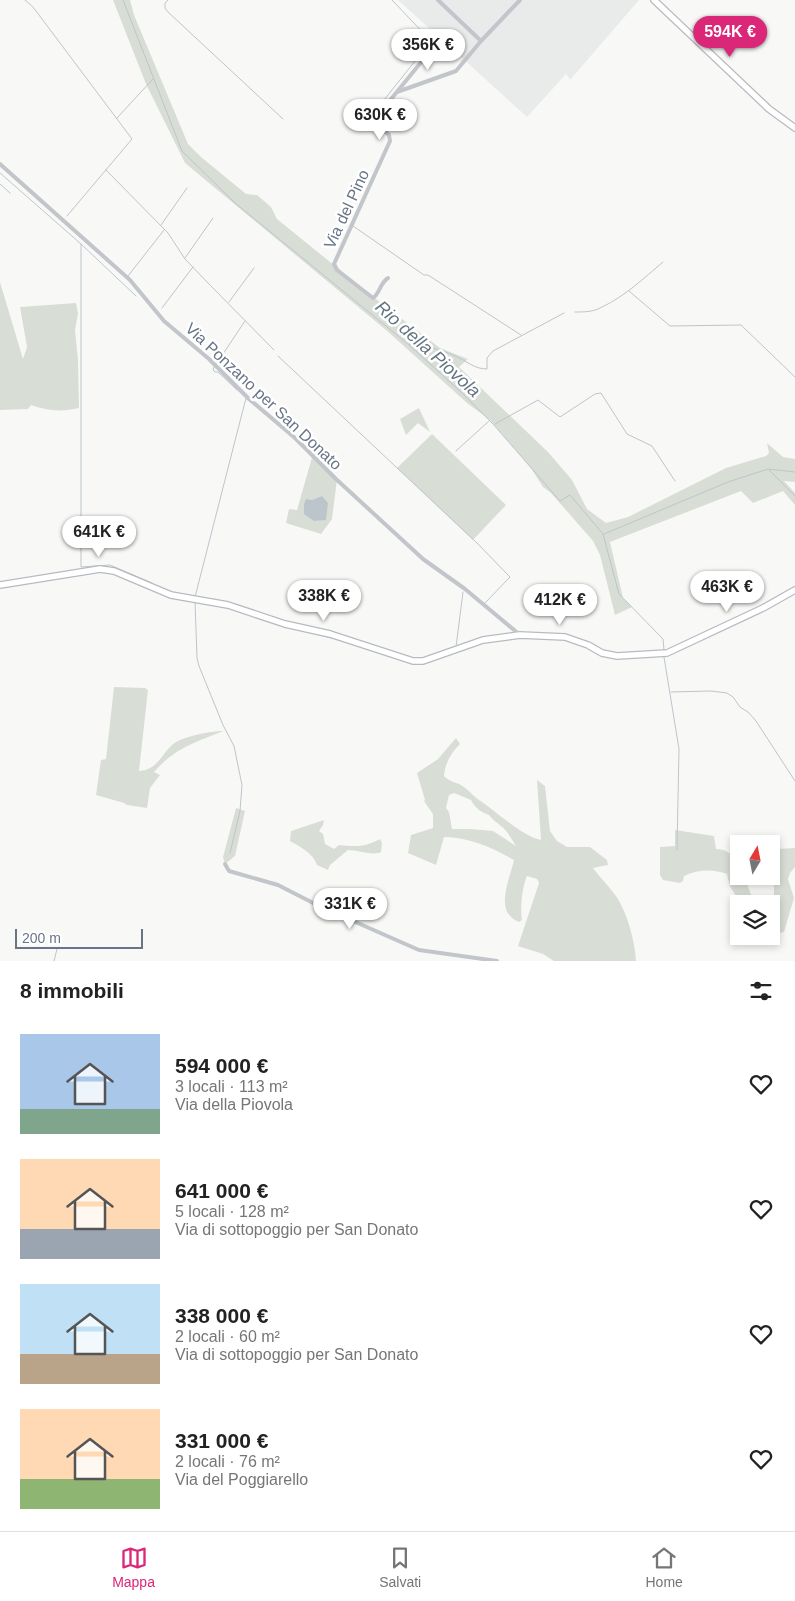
<!DOCTYPE html>
<html lang="it">
<head>
<meta charset="utf-8">
<style>
  :root { --surface:#fff; --page:#f2f2f2; --text:#222; --muted:#767676; --line:#e0e0e0; --accent:#db2777 }
  body { margin:0; font-family:Arial,sans-serif; background:var(--page); color:var(--text); height:100vh; display:flex; flex-direction:column; font-size:19px; white-space:nowrap }
  * { box-sizing:border-box; margin:0 }
  p { font-size:16px; color:var(--muted) }
  .icon { flex:none; width:28px; height:28px; fill:none; stroke:currentColor; stroke-width:2; stroke-linecap:round; stroke-linejoin:round }
  .map { position:relative; height:961px; overflow:hidden }
  .side { display:flex; flex-direction:column; background:var(--surface); flex:1 }
  .side>* { flex:none }
  .needle { width:32px; rotate:10deg }
  .controls { position:absolute; left:730px; top:835px; display:grid; gap:10px }
  .controls a { display:grid; place-items:center; width:50px; height:50px; border-radius:0px; background:var(--surface); box-shadow:0 2px 8px #0003; font-size:25px }
  .scale { position:absolute; left:15px; bottom:12px; width:128px; box-sizing:border-box; padding-left:5px; border:2px solid #687587; border-top:0; font-size:14px; line-height:18px; white-space:nowrap; color:#687587; -webkit-text-stroke:4px #fff; paint-order:stroke }
  .price { position:absolute; translate:-50% -42px; padding:0 11px; border-radius:18px; background:#fff; color:#222; font-size:16px; line-height:32px; filter:drop-shadow(0 1px 2px #0008) }
  .price::after { content:''; position:absolute; left:50%; top:30px; width:15px; height:11px; margin-left:-8px; background:inherit; clip-path:polygon(0 0,100% 0,50% 100%) }
  .price.active { background:var(--accent); color:#fff }
  ul { padding:0; list-style:none }
  li { display:flex; align-items:center; gap:15px; height:125px; padding:0 20px }
  li span { display:grid; place-items:center; flex:none; width:140px; height:100px; border-radius:0px; color:#555 }
  li>.icon { margin-inline-start:auto }
  span .icon { width:60px; height:60px; fill:#fffc; stroke-width:1 }
  li b { font-size:21px }
  h2 { display:flex; justify-content:space-between; align-items:center; height:60px; padding:0 20px; font-size:21px }
  .dock { display:flex; justify-content:space-around; align-items:center; height:70px; border-top:1px solid var(--line); background:var(--surface); font-size:14px; color:var(--muted) }
  .dock a { display:grid; justify-items:center; gap:2px }
  .dock .active { color:var(--accent) }
  .map>svg:first-child { display:block }
  .built { fill:#e9eaea }
  .green { fill:#d8ded6; fill-rule:evenodd }
  .water { fill:#bdc5cc }
  .lines { fill:none; stroke-linecap:round; stroke-linejoin:round }
  .stream { stroke:#bdc5cc; stroke-width:1 }
  .secondary-casing { stroke:#b7bbc1; stroke-width:8 }
  .street { stroke:#c2c6ca; stroke-width:4 }
  .secondary { stroke:#fff; stroke-width:5.5 }
  .labels { text-anchor:middle; stroke-width:5; stroke-linejoin:round; paint-order:stroke }
  .street-label { font-size:16px; fill:#687587; stroke:#fff }
  .water-label { font-size:18px; font-style:italic; fill:#647682; stroke:#fff }
</style>
</head>
<body>
<div class="map">
<svg width="795" height="961" viewBox="0 0 795 961">
  <rect width="100%" height="100%" fill="#f8f9f6"/>
  <path class="built" d="M398,0H639L570,80L566,74L527,117Z"/>
  <path class="green" d="M113,0H130L134,15L188,144L201,157L246,194L257,195L271,207L277,219L372,296L440,348L468,359L459,367L548,452L572,480L587,509L606,523L628,517L726,468L766,456L769,453L767,443L783,457L795,459V482L784,481L795,493V505L783,491L753,503L741,491L610,542L623,598L632,607L615,615L600,555L593,541L551,493L543,487L531,468L490,420L467,403L386,330L185,163L146,84Z
    M0,282L23,359L27,347L20,307L76,303L78,314L75,330L78,360L79,408C63,412 46,411 31,405L28,409L0,410Z
    M419,408L430,432L418,423L406,435L400,419Z
    M432,434L506,505L473,540L397,468Z
    M313,454L337,480L332,519L321,534L286,523L289,509L297,510Z
    M114,687L145,688L148,690L139,771C160,769 161,752 176,742C187,736 210,731 223,731C194,743 175,748 154,772L160,775L150,788L147,808L127,805L124,803L96,795L101,760L106,759Z
    M456,738L460,744C451,753 445,763 444,776C451,783 454,781 461,785C468,789 473,796 479,800C496,811 523,837 541,840L537,780L545,786L550,831L557,841L567,847H590L607,860L608,865L593,868C601,879 611,888 618,899C628,916 635,942 636,961H554L543,954L518,946L539,883L537,879L527,876C522,887 520,909 522,920L519,922C493,912 510,879 514,860C493,848 469,837 444,837L436,865L408,853L411,835L433,828V814L424,801L425,800L417,773L438,759ZM454,793L471,800C474,807 482,813 489,815C493,820 496,822 501,826C507,830 512,840 516,846L493,831L471,829H452L449,812L446,808L449,795Z
    M236,808L245,811L235,856L225,864L223,857Z
    M324,820L323,825L319,831L323,834L325,844L334,849L339,845C355,847 366,847 380,839L382,843L381,852C372,856 358,850 348,850L330,865L328,870L317,865C313,853 300,847 290,841L291,831Z
    M675,830L714,836L716,849C732,849 739,862 739,876H744L753,900L774,895V869L778,849L795,848V867L790,873L788,879L794,898L784,932L772,935L771,904H742L730,887L727,874C713,869 699,869 684,876L683,881L680,883L663,880L660,875V847L675,846Z"/>
  <path class="water" d="M322,496L328,503L326,520L314,521L304,514V504L306,499L312,500Z"/>
  <g class="lines">
    <path class="stream" d="M25,0L33,7L132,139L67,216
      M123,0L182,151L235,203L408,344L461,392L493,424L560,501L570,495L603,534L619,594L663,639L664,650
      M168,0L165,3V8L168,12L283,119
      M117,118L153,79
      M384,133C373,125 370,123 376,110L431,41L392,0
      M106,170L168,233L185,259L208,283L274,350
      M0,173L81,244L136,296
      M0,184L10,193
      M161,225L187,188
      M353,226L424,275H428L521,335
      M81,244V567L110,565L152,583
      M185,258L213,218
      M128,276L164,230
      M629,291L670,326L741,325L795,377
      M229,302L254,268
      M162,308L193,267
      M575,312C584,312 594,312 602,307C624,297 644,278 663,262
      M409,344C426,346 440,349 455,356C467,361 474,369 487,369V358L493,351L564,313
      M278,356L478,544L510,577L485,603
      M217,363L245,321
      M214,367L213,370L215,372H218L237,390
      M495,424L538,400L560,417L595,394L601,393L627,434L652,446L675,481
      M456,451L489,421
      M769,470L795,496
      M604,534L728,482L768,469L795,472
      M195,597L246,398
      M195,601L197,658L199,666L223,725L234,746L242,785L240,811L230,853
      M290,628L309,632
      M316,634L339,640
      M456,647L463,592
      M364,648L387,655
      M664,657L679,749L677,850
      M671,692L711,691L727,693L733,697L740,707L748,712L756,721L795,781
      M54,961L57,949"/>
    <defs>
      <path id="secondary" d="M654,0L769,109L795,128
        M0,585L100,569L114,571L171,595L228,605L285,624L330,634L413,661H423L483,640L520,635L565,637L588,645L602,653L617,656L667,653L763,608L795,590"/>
    </defs>
    <use href="#secondary" class="secondary-casing"/>
    <path class="street" d="M438,0L481,41
      M397,92L456,71L481,41L520,0
      M0,164L130,280L164,321L209,359L249,399L295,438L336,479L423,559L465,589L520,635
      M388,278C380,283 380,293 373,298L337,270L334,264L390,141L389,135L376,123L378,115L436,44
      M225,864L229,871L278,885L319,906L419,950L497,961"/>
    <use href="#secondary" class="secondary"/>
  </g>
  <g class="labels">
    <g class="street-label">
      <text transform="translate(346 209) rotate(-65)" y="6">Via del Pino</text>
      <text transform="translate(264 396) rotate(43)" y="6">Via Ponzano per San Donato</text>
    </g>
    <g class="water-label">
      <text transform="translate(428 349) rotate(42)" y="6">Rio della Piovola</text>
    </g>
  </g>
</svg>
<div class="controls">
<a><svg class="needle" viewBox="-14 -14 28 28"><path d="M0-13l5 13h-10z" fill="#e53935"/><path d="M0 13l5-13h-10z" fill="#767676"/></svg></a>
<a><svg class="icon" aria-label="layers" viewBox="0 0 24 24"><path d="M12 4l9 5-9 5-9-5zM3 14l9 5 9-5"/></svg></a>
</div>
<div class="scale">200 m</div>
<b class="price active" style="left:730px;top:58px">594K €</b>
<b class="price" style="left:428px;top:71px">356K €</b>
<b class="price" style="left:380px;top:141px">630K €</b>
<b class="price" style="left:99px;top:558px">641K €</b>
<b class="price" style="left:727px;top:613px">463K €</b>
<b class="price" style="left:324px;top:622px">338K €</b>
<b class="price" style="left:560px;top:626px">412K €</b>
<b class="price" style="left:350px;top:930px">331K €</b>
</div>
<section class="side">
<h2>8 immobili<svg class="icon" aria-label="filters" viewBox="0 0 24 24"><path d="M4 7h16M4 17h16"/><circle cx="9" cy="7" r="2"/><circle cx="15" cy="17" r="2"/></svg></h2>
<ul>
<li><span style="background:linear-gradient(#a9c7e8 75%,#7fa58c 0)"><svg class="icon" aria-label="home" viewBox="0 0 24 24"><path d="M3 11l9-7 9 7M6 9v11h12V9"/></svg></span><div><b>594 000 €</b><p>3 locali · 113 m²</p><p>Via della Piovola</p></div><svg class="icon" aria-label="heart" viewBox="0 0 24 24"><path d="M12 20l-8-8c-3-5 5-10 8-4 3-6 11-1 8 4z"/></svg></li>
<li><span style="background:linear-gradient(#ffd9b3 70%,#9aa5b1 0)"><svg class="icon" aria-label="home" viewBox="0 0 24 24"><path d="M3 11l9-7 9 7M6 9v11h12V9"/></svg></span><div><b>641 000 €</b><p>5 locali · 128 m²</p><p>Via di sottopoggio per San Donato</p></div><svg class="icon" aria-label="heart" viewBox="0 0 24 24"><path d="M12 20l-8-8c-3-5 5-10 8-4 3-6 11-1 8 4z"/></svg></li>
<li><span style="background:linear-gradient(#bfe0f5 70%,#b9a48a 0)"><svg class="icon" aria-label="home" viewBox="0 0 24 24"><path d="M3 11l9-7 9 7M6 9v11h12V9"/></svg></span><div><b>338 000 €</b><p>2 locali · 60 m²</p><p>Via di sottopoggio per San Donato</p></div><svg class="icon" aria-label="heart" viewBox="0 0 24 24"><path d="M12 20l-8-8c-3-5 5-10 8-4 3-6 11-1 8 4z"/></svg></li>
<li><span style="background:linear-gradient(#ffd9b3 70%,#8fb573 0)"><svg class="icon" aria-label="home" viewBox="0 0 24 24"><path d="M3 11l9-7 9 7M6 9v11h12V9"/></svg></span><div><b>331 000 €</b><p>2 locali · 76 m²</p><p>Via del Poggiarello</p></div><svg class="icon" aria-label="heart" viewBox="0 0 24 24"><path d="M12 20l-8-8c-3-5 5-10 8-4 3-6 11-1 8 4z"/></svg></li>
</ul>
</section>
<nav class="dock">
<a class="active"><svg class="icon" aria-label="map" viewBox="0 0 24 24"><path d="M3 6l6-2 6 2 6-2v14l-6 2-6-2-6 2zM9 4v14M15 6v14"/></svg>Mappa</a>
<a><svg class="icon" aria-label="saved" viewBox="0 0 24 24"><path d="M7 4h10v16l-5-4-5 4z"/></svg>Salvati</a>
<a><svg class="icon" aria-label="home" viewBox="0 0 24 24"><path d="M3 11l9-7 9 7M6 9v11h12V9"/></svg>Home</a>
</nav>
</body>
</html>
